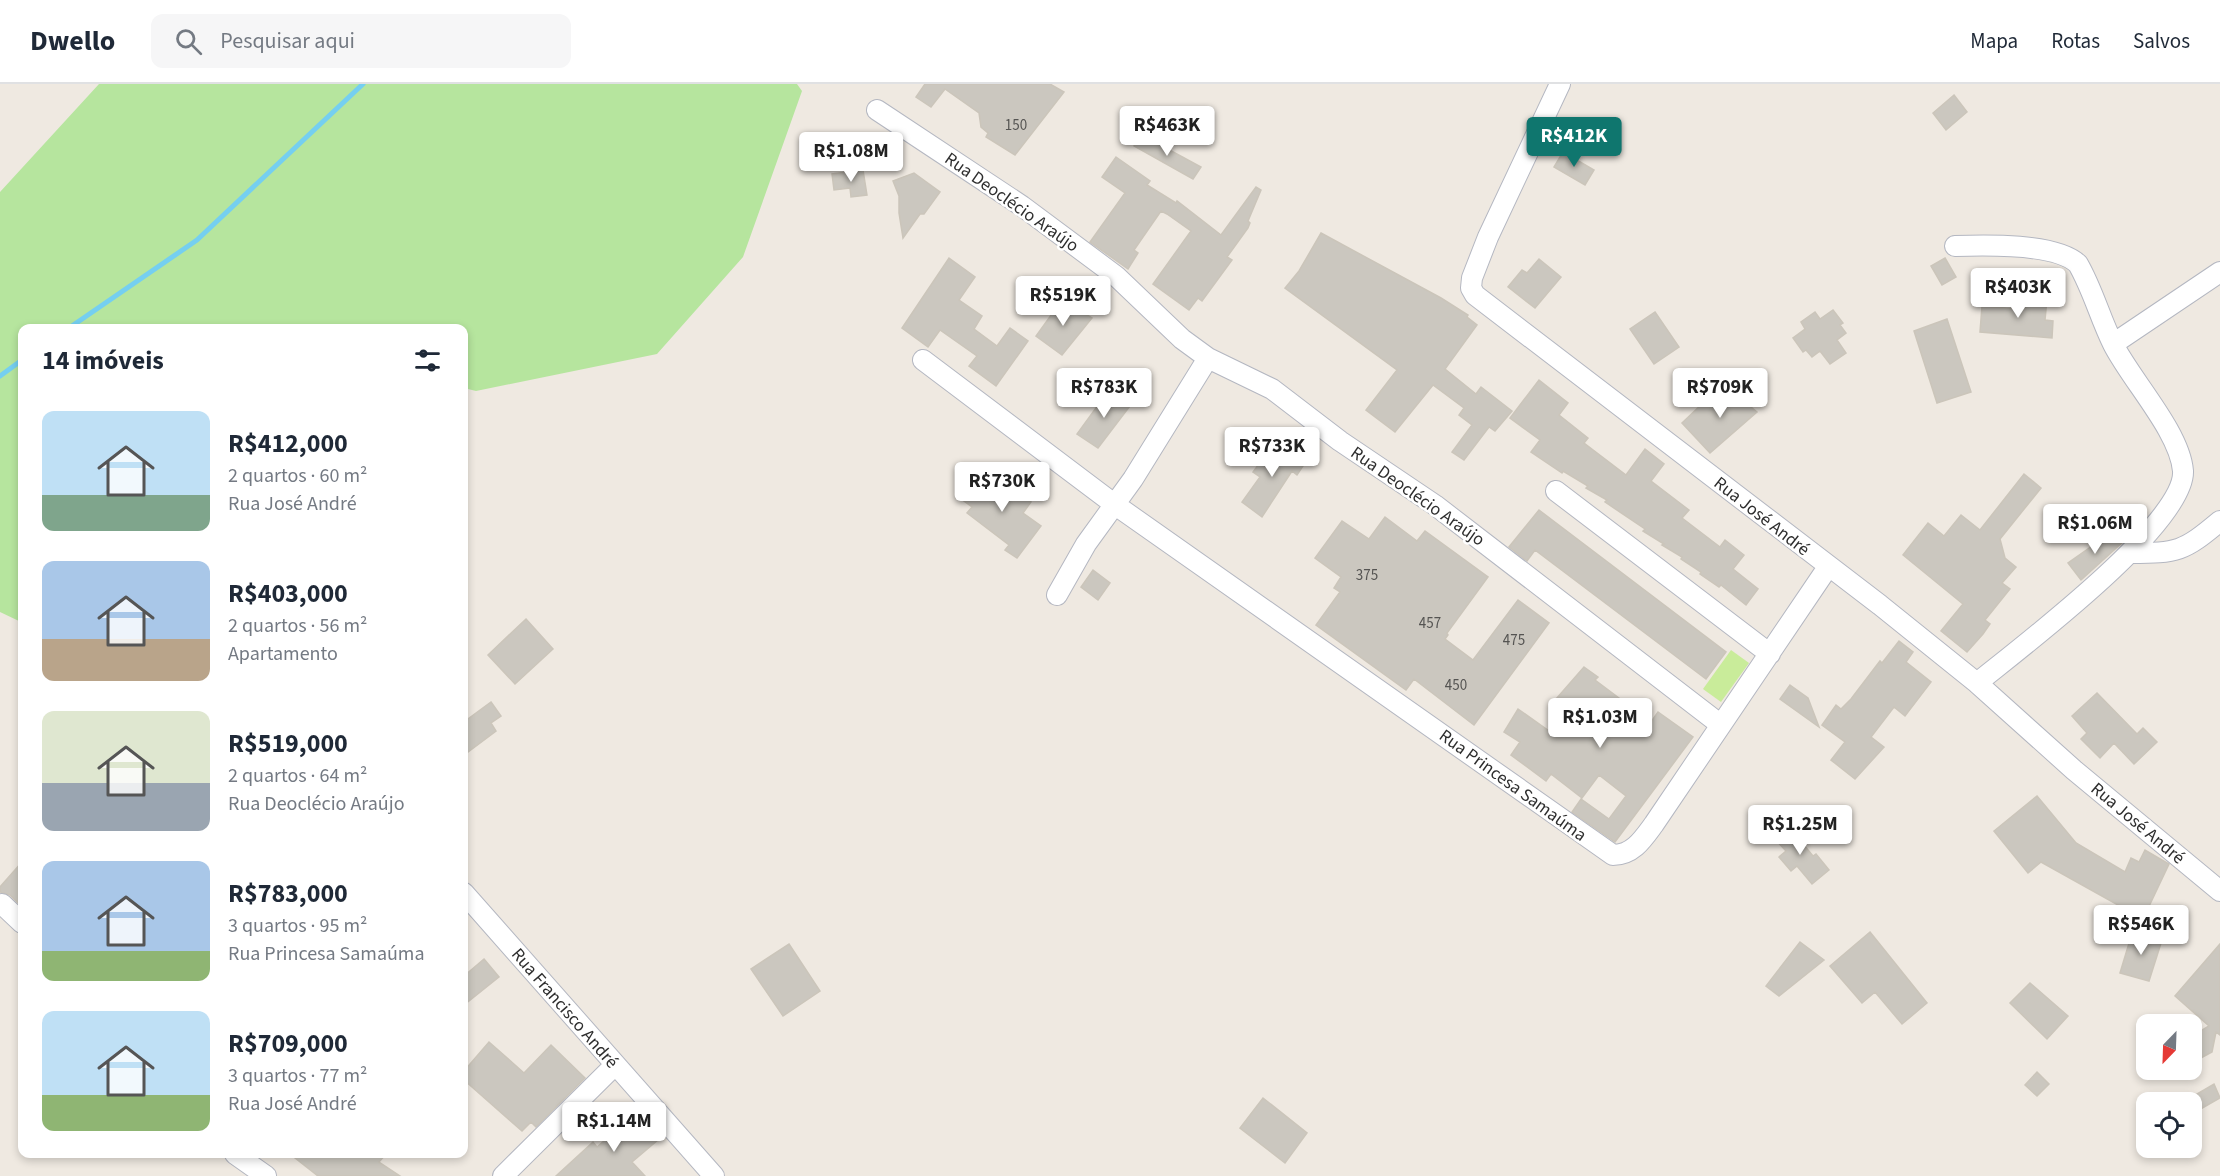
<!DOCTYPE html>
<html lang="pt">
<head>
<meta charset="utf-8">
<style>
  :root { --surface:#fff; --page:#f6f6f7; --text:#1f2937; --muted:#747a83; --line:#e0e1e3; --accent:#0f766e }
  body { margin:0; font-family:"Source Sans 3",sans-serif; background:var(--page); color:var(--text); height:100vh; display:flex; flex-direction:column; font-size:22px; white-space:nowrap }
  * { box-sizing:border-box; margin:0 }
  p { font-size:20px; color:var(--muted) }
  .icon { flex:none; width:33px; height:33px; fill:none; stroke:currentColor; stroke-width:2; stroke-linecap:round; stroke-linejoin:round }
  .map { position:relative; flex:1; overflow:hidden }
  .panel { position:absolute; left:18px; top:240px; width:450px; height:834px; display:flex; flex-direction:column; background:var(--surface); border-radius:12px; box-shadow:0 3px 9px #0003 }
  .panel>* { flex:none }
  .needle { width:39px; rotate:203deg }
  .tools { position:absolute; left:2136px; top:930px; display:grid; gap:12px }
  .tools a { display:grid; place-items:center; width:66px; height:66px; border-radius:12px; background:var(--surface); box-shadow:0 3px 9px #0003; font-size:30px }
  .price { position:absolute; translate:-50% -51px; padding:0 14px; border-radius:6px; background:#fff; color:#222; font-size:20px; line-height:39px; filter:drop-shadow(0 2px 3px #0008) }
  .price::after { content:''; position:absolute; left:50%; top:36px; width:18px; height:14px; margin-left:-9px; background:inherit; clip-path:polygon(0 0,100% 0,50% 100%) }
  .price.selected { background:var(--accent); color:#fff }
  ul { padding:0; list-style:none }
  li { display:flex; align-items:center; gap:18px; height:150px; padding:0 24px }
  li span { display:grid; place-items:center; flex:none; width:168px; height:120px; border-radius:12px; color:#555 }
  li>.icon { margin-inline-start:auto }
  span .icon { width:72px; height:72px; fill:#fffc; stroke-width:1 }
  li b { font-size:26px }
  h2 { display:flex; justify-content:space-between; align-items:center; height:72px; padding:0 24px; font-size:26px }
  header { display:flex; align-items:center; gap:36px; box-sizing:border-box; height:84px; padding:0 30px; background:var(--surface); border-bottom:2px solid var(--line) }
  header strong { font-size:28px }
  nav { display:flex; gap:33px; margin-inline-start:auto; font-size:21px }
  .search { width:420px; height:54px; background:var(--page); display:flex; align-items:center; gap:15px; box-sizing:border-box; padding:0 21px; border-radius:12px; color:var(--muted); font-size:22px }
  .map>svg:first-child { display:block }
  .green { fill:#b6e59e }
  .pitch { fill:#c9ec9a }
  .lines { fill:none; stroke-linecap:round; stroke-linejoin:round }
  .stream { stroke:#75cff0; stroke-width:5 }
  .building { fill:#cbc7bf; stroke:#cbc5ba; stroke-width:1.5 }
  .street-casing { stroke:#b4b7c1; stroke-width:22 }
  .street { stroke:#fff; stroke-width:20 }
  .labels { text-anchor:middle; stroke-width:5; stroke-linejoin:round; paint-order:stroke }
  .number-label { font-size:15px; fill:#555452 }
  .street-label { font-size:18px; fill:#2e2e2e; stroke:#fff }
</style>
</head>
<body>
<header>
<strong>Dwello</strong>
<div class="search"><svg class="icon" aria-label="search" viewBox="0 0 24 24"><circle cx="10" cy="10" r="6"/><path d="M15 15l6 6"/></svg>Pesquisar aqui</div>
<nav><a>Mapa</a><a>Rotas</a><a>Salvos</a></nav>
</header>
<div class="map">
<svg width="2220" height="1092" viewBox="0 0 2220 1092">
  <rect width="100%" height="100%" fill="#efe9e1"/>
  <path class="green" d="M99,0H797L802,7L743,173L657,270L476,307L464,304V244H22V537L21,538L0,528V108Z"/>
  <path class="pitch" d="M1731,566L1749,579L1721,618L1703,605Z"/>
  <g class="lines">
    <path class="stream" d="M69,244L197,156L363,0
      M0,292L22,276"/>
  </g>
  <path class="building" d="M925,0H1050L1064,8L1015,71L986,53L988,49L981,43L979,29L945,5L931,23L916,13Z
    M1954,11L1967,28L1946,46L1933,29Z
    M1140,50L1201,83L1193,95L1134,62Z
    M1563,68L1594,86L1585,101L1554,83Z
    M1116,73L1150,97L1147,101L1176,119L1177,117L1221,151L1256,103L1261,106L1248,137L1250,139L1248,144L1227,173L1232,176L1202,217L1198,214L1189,226L1153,200L1191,147L1167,130L1161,127L1134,166L1138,169L1128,185L1090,158L1125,109L1102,93Z
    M863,86L867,111L851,113L850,104L834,106L832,90Z
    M914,89L940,108L924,130H920L903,154L899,129V112L893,97Z
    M1321,149L1441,214L1468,231L1467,233L1477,241L1445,285L1476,310L1481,303L1512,327L1495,347L1489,343L1464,376L1452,368L1472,341L1459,331L1464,324L1433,301L1395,348L1366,326L1397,286L1285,204L1299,187Z
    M949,174L975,193L959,216L982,232L974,245L997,262L1010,244L1028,257L996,302L969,282L977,272L940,246L928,263L902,244Z
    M1945,174L1956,193L1942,201L1931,182Z
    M1539,175L1561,193L1535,224L1508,203L1522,186L1527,189Z
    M2047,187L2062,188L2061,206L2046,205Z
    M2018,213L2047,215L2045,236L2053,237L2052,254L1980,248L1982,222L2018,225Z
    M1062,216L1092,234L1062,271L1036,252Z
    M1833,226L1843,239L1840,241L1846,249L1837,256L1846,269L1830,280L1820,267L1812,273L1806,266L1803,268L1793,254L1805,245L1801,238L1815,228L1820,235Z
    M1655,228L1679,263L1654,280L1630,245Z
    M1947,235L1971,308L1937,319L1914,247Z
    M1539,296L1568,319L1559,331L1588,354L1584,359L1626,391L1645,365L1664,380L1651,397L1689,426L1682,434L1720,463L1725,456L1744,471L1733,485L1758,505L1746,521L1721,501L1719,503L1700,490L1701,488L1681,475L1682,473L1662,461L1664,460L1643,447L1645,445L1605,418L1607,416L1586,404L1588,402L1563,387L1562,389L1531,368L1540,356L1510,334Z
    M1742,304L1756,318L1751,323L1757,328L1710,369L1682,339L1704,318L1709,323L1716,316L1718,319L1727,310L1731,313Z
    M1109,306L1130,322L1098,364L1077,350Z
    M1275,358L1305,379L1297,391L1292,387L1262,433L1242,418L1260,393L1253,388Z
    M987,386L1031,418L1023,429L1041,442L1017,474L1005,466L1009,461L967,429L972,423L964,417Z
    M2024,390L2041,404L2000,455L2005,474L2016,483L2002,499L2010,505L1985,536L1990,540L1983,550L1967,568L1941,547L1963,520L1903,471L1928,439L1944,452L1961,431L1980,446Z
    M1539,426L1726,568L1706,595L1535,466L1527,477L1509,463Z
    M1385,433L1417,457L1425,447L1488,493L1447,549L1448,551L1445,555L1473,576L1518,516L1549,539L1474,641L1414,595L1406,606L1316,541L1340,508L1334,504L1341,493L1315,474L1342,437L1369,455Z
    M2115,446L2123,458L2081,496L2068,479Z
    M1093,486L1110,499L1098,516L1081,503Z
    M526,535L553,565L515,600L488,571Z
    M1899,557L1913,568L1906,578L1931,598L1905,632L1894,623L1871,653L1884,663L1855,695L1831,676L1845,658L1822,641L1836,621L1841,625L1851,615L1880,577L1882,579Z
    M1584,583L1598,593L1595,596L1651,638L1658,628L1693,653L1615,758L1572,728L1581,715L1609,735L1626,712L1599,691L1582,714L1551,690L1546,697L1511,671L1520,658L1504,648L1518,625L1552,649L1568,622L1557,614Z
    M1790,601L1808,614L1819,643L1780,615Z
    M2097,609L2137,650L2143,644L2157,658L2134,680L2114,659L2100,674L2081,655L2087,649L2072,632Z
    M491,618L501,632L491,639L496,647L464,671V638Z
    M2037,712L2076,759L2125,788L2131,774L2139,778L2145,766L2169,780L2143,835L2041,778L2028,789L1994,747Z
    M1788,742L1813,772L1816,770L1829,786L1812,800L1797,782L1791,787L1779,773L1786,767L1774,754Z
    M22,778V823L10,811L0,808V803Z
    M2133,846L2162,856L2149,897L2120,889Z
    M1870,848L1927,919L1902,940L1875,908L1862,919L1830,882Z
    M1800,858L1824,876L1779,912L1766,902Z
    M789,860L820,907L783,932L751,885Z
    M2220,860V951L2216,948L2212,968L2201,974L2192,952L2209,942L2175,912Z
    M484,875L499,893L464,921V892Z
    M2030,899L2068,932L2047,955L2010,919Z
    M489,958L524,989L551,961L585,994L536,1043L531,1038L522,1047L464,996V987Z
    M2037,988L2049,1000L2037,1012L2025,1001Z
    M2214,1000L2220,1014L2192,1030V1013Z
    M1263,1014L1307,1049L1285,1079L1240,1044Z
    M635,1030L658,1056L632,1078L645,1092H556L593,1058L597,1063Z
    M290,1070H386L379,1078L400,1092H318Z"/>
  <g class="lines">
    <defs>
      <path id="street" d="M1560,0L1488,153L1472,194L1471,204L1475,211L1880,521L1977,599L2074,686L2220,807
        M877,26L1022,122L1116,192L1182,255L1208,274L1272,305L1340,357L1435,421L1721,641
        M1955,162C1985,161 2056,159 2078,180C2093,206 2100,234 2113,260C2131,296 2180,348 2183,387C2186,439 2020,564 1977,599
        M2113,260L2220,188
        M923,276L1114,420L1613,771C1633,771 1643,755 1654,740L1828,483
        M1556,407L1770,570
        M2130,469C2178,469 2183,468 2220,437
        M1057,511L1086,460L1133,395L1208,274
        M464,809L714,1092
        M2,820L22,839
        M235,1070L266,1092
        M503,1092L615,981"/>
    </defs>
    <use href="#street" class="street-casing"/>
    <use href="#street" class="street"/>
  </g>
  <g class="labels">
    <g class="number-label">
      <text x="1016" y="46">150</text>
      <text x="1367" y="496">375</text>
      <text x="1430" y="544">457</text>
      <text x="1514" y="561">475</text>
      <text x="1456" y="606">450</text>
    </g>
    <g class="street-label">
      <text transform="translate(1012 118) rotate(35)" y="6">Rua Deoclécio Araújo</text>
      <text transform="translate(1418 412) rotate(35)" y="6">Rua Deoclécio Araújo</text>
      <text transform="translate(1762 432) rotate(38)" y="6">Rua José André</text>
      <text transform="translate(1513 701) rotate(36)" y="6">Rua Princesa Samaúma</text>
      <text transform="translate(2138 739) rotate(40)" y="6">Rua José André</text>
      <text transform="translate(565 924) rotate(49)" y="6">Rua Francisco André</text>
    </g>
  </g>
</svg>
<div class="tools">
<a><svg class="needle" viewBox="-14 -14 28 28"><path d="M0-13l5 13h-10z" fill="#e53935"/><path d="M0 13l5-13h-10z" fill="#747a83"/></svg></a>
<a><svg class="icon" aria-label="locate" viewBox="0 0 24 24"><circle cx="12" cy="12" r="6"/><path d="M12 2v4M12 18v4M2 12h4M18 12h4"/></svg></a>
</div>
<b class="price" style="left:1167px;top:73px">R$463K</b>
<b class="price selected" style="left:1574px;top:84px">R$412K</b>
<b class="price" style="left:851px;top:99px">R$1.08M</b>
<b class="price" style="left:2018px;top:235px">R$403K</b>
<b class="price" style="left:1063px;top:243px">R$519K</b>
<b class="price" style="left:1104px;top:335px">R$783K</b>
<b class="price" style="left:1720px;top:335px">R$709K</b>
<b class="price" style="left:1272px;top:394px">R$733K</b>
<b class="price" style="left:1002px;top:429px">R$730K</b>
<b class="price" style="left:2095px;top:471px">R$1.06M</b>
<b class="price" style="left:1600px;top:665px">R$1.03M</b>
<b class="price" style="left:1800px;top:772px">R$1.25M</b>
<b class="price" style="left:2141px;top:872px">R$546K</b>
<b class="price" style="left:614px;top:1069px">R$1.14M</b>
<section class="panel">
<h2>14 imóveis<svg class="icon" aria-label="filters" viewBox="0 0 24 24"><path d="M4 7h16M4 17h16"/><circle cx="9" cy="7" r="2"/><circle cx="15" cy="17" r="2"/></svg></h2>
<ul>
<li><span style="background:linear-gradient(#bfe0f5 70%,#7fa58c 0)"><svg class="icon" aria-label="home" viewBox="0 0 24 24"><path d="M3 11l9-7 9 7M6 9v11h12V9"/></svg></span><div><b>R$412,000</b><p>2 quartos · 60 m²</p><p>Rua José André</p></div></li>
<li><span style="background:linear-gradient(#a9c7e8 65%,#b9a48a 0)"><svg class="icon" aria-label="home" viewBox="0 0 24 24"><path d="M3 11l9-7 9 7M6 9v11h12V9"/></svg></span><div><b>R$403,000</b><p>2 quartos · 56 m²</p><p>Apartamento</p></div></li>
<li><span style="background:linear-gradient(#dfe7d0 60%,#9aa5b1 0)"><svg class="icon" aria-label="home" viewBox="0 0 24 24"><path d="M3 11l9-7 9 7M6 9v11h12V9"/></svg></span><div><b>R$519,000</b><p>2 quartos · 64 m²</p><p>Rua Deoclécio Araújo</p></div></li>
<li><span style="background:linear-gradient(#a9c7e8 75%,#8fb573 0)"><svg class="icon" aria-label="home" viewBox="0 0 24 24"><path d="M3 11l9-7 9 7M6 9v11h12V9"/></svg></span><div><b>R$783,000</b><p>3 quartos · 95 m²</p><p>Rua Princesa Samaúma</p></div></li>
<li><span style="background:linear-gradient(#bfe0f5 70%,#8fb573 0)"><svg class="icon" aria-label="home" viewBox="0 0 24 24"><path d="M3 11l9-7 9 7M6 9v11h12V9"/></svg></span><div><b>R$709,000</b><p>3 quartos · 77 m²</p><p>Rua José André</p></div></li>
</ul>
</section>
</div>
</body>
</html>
